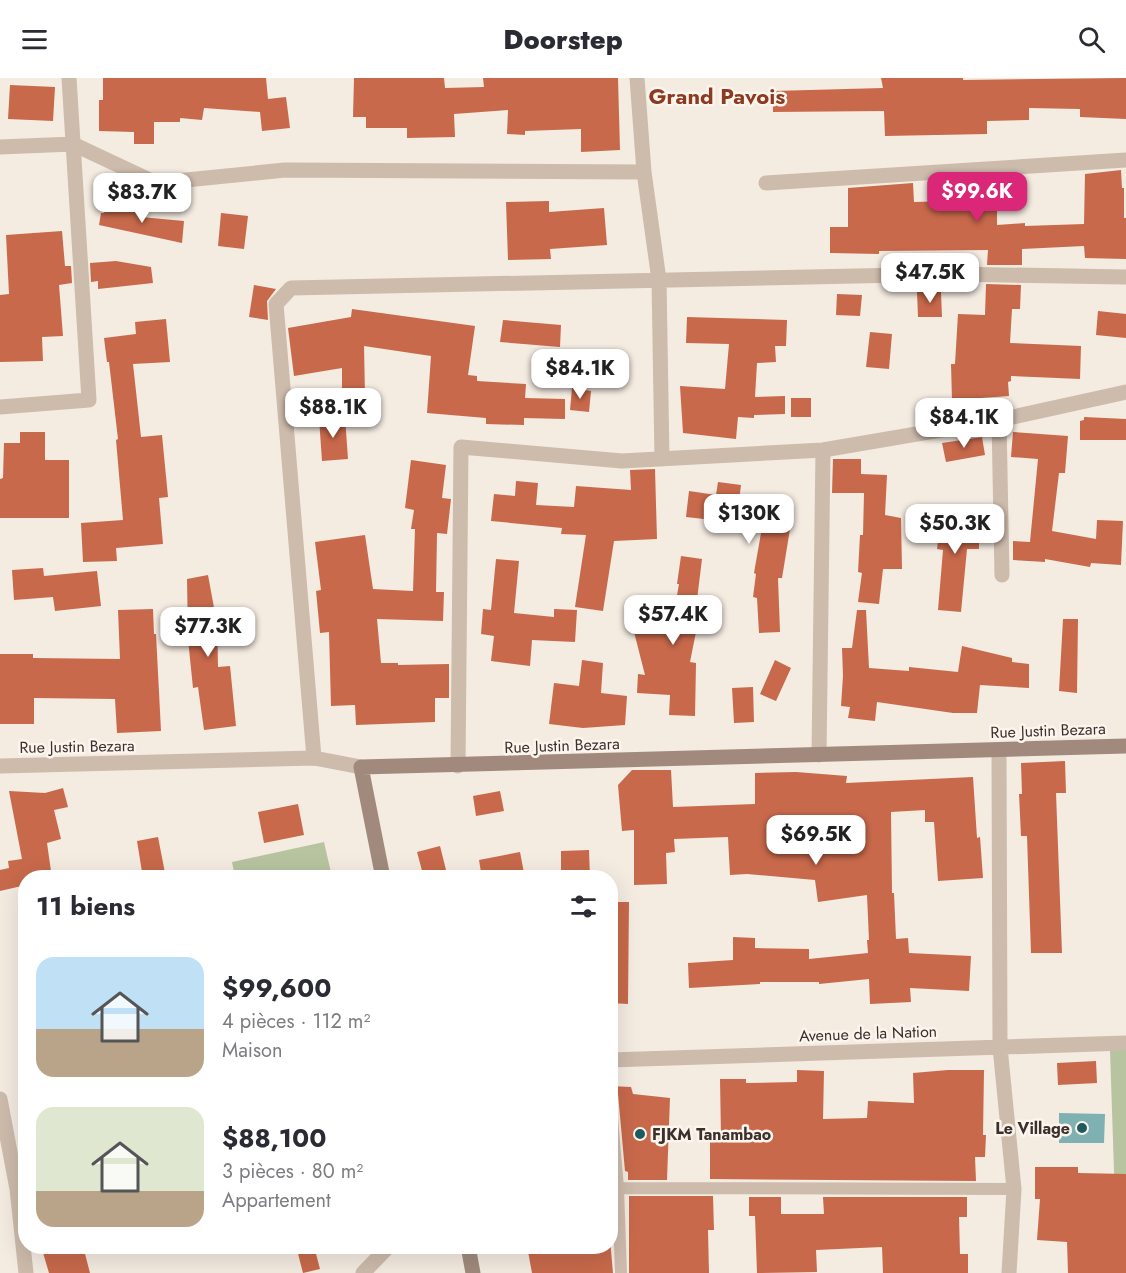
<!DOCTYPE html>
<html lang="fr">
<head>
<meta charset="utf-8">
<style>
  :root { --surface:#fff; --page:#f2f2f3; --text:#2b2b33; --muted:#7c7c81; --accent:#db2777 }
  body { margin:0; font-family:Jost,sans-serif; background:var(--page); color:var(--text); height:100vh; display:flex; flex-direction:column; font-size:22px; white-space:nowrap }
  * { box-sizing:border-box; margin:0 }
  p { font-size:20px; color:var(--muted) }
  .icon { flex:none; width:33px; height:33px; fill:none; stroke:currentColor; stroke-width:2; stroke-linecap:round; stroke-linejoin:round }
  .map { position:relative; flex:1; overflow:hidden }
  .sheet { position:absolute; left:18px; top:792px; width:600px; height:384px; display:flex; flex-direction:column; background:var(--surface); border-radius:24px; box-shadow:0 6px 24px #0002 }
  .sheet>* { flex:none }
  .price { position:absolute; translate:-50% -51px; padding:0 14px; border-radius:12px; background:#fff; color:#222; font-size:20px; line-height:39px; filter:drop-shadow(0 2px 3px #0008) }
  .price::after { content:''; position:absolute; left:50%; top:36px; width:18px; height:14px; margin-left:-9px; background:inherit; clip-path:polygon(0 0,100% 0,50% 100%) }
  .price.current { background:var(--accent); color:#fff }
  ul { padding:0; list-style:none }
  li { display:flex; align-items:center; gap:18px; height:150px; padding:0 18px }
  li span { display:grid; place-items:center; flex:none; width:168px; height:120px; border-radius:18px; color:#555 }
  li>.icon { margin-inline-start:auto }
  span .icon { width:72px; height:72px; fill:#fffc; stroke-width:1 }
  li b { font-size:26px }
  h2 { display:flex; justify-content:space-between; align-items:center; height:72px; padding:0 18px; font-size:26px }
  header { display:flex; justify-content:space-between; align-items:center; height:78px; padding:0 18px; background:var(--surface); font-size:27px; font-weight:800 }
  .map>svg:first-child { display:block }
  .green { fill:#b8c4a0 }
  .water { fill:#7fb0b2 }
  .building { fill:#c8694b }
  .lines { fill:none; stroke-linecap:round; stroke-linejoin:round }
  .service { stroke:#cdbbac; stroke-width:12 }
  .minor { stroke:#cdbbac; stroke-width:15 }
  .tertiary { stroke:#cdbbac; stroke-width:15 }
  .secondary { stroke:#a18a7d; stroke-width:15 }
  .poi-dot { fill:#1f5a5e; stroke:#fbf5ee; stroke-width:2 }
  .labels { text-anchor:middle; stroke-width:5; stroke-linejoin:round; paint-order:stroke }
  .street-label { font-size:16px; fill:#3b302b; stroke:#fbf5ee }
  .poi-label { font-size:16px; font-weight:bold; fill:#3b302b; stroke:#fbf5ee; text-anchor:end }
  .district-label { font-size:22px; font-weight:bold; fill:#8c3b22; stroke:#fbf5ee }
</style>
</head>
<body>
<header><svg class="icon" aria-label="menu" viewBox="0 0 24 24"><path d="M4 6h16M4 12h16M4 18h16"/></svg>Doorstep<svg class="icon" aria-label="search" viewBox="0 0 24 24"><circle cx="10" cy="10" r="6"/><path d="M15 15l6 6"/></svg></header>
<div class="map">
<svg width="1126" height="1195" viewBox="0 0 1126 1195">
  <rect width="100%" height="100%" fill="#f4ebe1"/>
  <path class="green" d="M324,764L332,799H235L232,784Z
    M1126,971V1122L1115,1123L1110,972Z"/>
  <path class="water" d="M1059,1035L1105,1036L1104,1065H1059Z"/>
  <path class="building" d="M103,0H266L268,21L286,19L290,50L262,53L260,34L204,30L202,42L180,40V44H154V66H134V54L99,53V22H103Z
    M354,0H444L445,10L484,9L483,0H618L620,72L581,74V51L525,53V57L507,56L508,32L454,36L455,59L407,60V50H366V39H353Z
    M881,0H963V2L1126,0V41L1080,39V31L1029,30V42L987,43V56L885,58L884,33L773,34V13L883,10Z
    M10,7L55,9L53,43L8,41Z
    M1121,92L1122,110H1124V140H1126V181L1085,180L1084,168L1022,171V187H987L988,172L879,173V176L830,175V149H848V110L913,105L914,124L954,123L952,103L972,102L973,113L997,112V147L1025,145V148L1084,146L1085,96Z
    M549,123V134L604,130L607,167L550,171L551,181L508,182L506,124Z
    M106,127L142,135L141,139L184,143L182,165L99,147L101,135H104Z
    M221,135L248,138L244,171L218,168Z
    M62,153L65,188H71L72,205L59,207L63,258L42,259L43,283L0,284V217L9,216L6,157Z
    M116,183L151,189L153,205L98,211V203L91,204L90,185Z
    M986,206L1021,207L1020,231H1012L1010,265L1081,268L1080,301L1011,298V303L1008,304L1009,318L952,322L951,286H955L958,236L985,237Z
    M254,207L276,211L267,223L268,242L249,239Z
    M917,214H941L942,239H918Z
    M837,216L862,217L860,238L836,237Z
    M352,231L475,248L468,297L477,298V303L526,306L525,320L565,321V341L524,340V347L486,346V340L427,335L431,278L364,268L365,318L342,317V290L294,298L288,250L351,239Z
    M1098,233L1126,236V260L1096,257Z
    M687,239L787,242L786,268H775L776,284L757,285L755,319L785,318V336L754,337V340L738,339L736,361L683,355L680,308L725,311L729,266L686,265Z
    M166,241L170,284L133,286L141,359L162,357L168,419L159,420L163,466L116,470L117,483L83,484L81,445L123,442L116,362L118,361L109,284H107L104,260L136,256L135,244Z
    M503,242L561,247L560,269L500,264Z
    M870,254L892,256L889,291L866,289Z
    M572,310L591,313L589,334L570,332Z
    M791,320H811V339H791Z
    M345,339L348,381L322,383L319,340Z
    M1084,339L1126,341V362H1080V343L1084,342Z
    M20,354H45V382H69V440H0V401L3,400L4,365H20Z
    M1013,354L1068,358L1065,395H1059L1052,453L1096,461L1097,442L1123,443L1121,487L1091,485L1090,489L1045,481V484L1013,482V463L1030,464L1038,381L1011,379Z
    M982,359L985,377L946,384L942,365Z
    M833,381H861V396L887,397L885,437L901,440L902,491H883L879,526L858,524L862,495L858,494L860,457H863L864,415H832Z
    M411,382L446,387L442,420L451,421L447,456L437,455L436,514H444L443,543L377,541L381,585H398V587L449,586V620H435V644L356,647L355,627L331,628L329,554L320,555L316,513L321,512L315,464L365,457L373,511L413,513L415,451H411L414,432L405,430Z
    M655,391L657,461L614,463L603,533L575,529L586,457L561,456L562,450L491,443L494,416L515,418L516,403L538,405L536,427L574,429L576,408L631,412L630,392Z
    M718,404L741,407L738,431H768V449L790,451L782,500H778L780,554L759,555L757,520L753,519L756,496L754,495L761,455L712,449L713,442L686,439L689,413L716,417Z
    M942,430L963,432L962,439H979V471H967L961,534L938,532L943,472L937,471Z
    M681,478L702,481L695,538L699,539L690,584L696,585L695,638L669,637L670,617L637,615L638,596L645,597L633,550L673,540L679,506H677Z
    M496,481L519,483L514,535L554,539V531L577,532L575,564L532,562L530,588L491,583L494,558L481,556L483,531L491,532Z
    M43,490L44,498L97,493L101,528L55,533L53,519L14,522L12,492Z
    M208,497L215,535H217L218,589L230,588L236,648L204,652L198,609L193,610L188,561L187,501Z
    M153,531L154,556H156L161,653L117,655L115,621L34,620V646H0V576H33V580L120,581L118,532Z
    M857,532H866L869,590L909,593V589L958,594L962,568L1012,580V584L1029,586V610L980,607L977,635H953L877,624L875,643L848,640L850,629L841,628L843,598L842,570H852Z
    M1063,541H1078L1077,615L1059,613Z
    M582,582L603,585L601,615L627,618L625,647L583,650L549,646L554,605L579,608Z
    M775,582L791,590L776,623L760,616Z
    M753,609L754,644L734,645L732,610Z
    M1065,683L1066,715H1056L1062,875H1031L1027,758H1021L1019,716H1022L1021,685Z
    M632,692H671L673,729L755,726V695L796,694L847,698L846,705L973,699L977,760L980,759L983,800L938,803L934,744H925V732L891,734L892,815H894L896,861L908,860L909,875L971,878L969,913L910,910L911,924L870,926L869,901L819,906V904H760V906L689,910L688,885L733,882V859L755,860V870L809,871V881L868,875L867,862H869L867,817L818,824L815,802L747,796L730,797L728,759L674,761L675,774L666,775L667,806L634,807V752L622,753L618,707Z
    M63,710L68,729L54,732L61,761L47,765L52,800H26V807L0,813V792L9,790L8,783L22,781L9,713L45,715Z
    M500,713L504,733L476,738L473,718Z
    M298,726L304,757L264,765L258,734Z
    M158,759L166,800H143L137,763Z
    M440,768L448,800H424L417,774Z
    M589,772L590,800H561V773Z
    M520,774L525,800H482L479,782Z
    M610,824H629L628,926L610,925Z
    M1096,983L1097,1005L1058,1007L1057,985Z
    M797,992L824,993L823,1041L867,1040L868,1023L914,1025L913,995L948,992H984L983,1057H986L985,1079H975L976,1103L710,1101V1058H721L720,1001H746V1005L797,1004Z
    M610,1008L631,1009L633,1016L670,1020L667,1102H628V1094L625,1093L618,1016L616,1012Z
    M1035,1089H1078V1095L1126,1096V1195H1068L1067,1164L1037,1162L1040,1121H1035Z
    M629,1118H713L714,1152H708L709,1195H629Z
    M749,1119H781V1136H824L823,1119H967V1139H959L960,1176H968V1195H883L882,1169L816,1172L817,1194L757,1195L755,1138H749Z
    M610,1161L613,1195H532L527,1168H610Z
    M41,1168H83L90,1195H49Z
    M296,1168H314L320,1191L303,1195Z"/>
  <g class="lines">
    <path class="service" d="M610,1017L618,1110L621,1195
      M618,1110L1014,1111"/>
    <path class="minor" d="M0,69L73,66L156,105L285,92L644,94L637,0
      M644,94L659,202L662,381
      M766,105L1126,82
      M0,329L89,322L69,0
      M999,342L1002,497
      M999,672L1000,969L1014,1111L1009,1195
      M819,677L823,372
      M314,680L276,226L291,210L950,196L1126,199
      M458,688L461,369L622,383L823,372L999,342L1126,314
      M610,982L1126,965
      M0,1021L17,1111L26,1195
      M363,1195L389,1168"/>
    <path class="tertiary" d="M0,688L314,680L361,689"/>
    <path class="secondary" d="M383,800L361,689L1126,668
      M468,1168L473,1195"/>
  </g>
  <g class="poi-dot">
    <circle cx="1082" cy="1050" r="6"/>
    <circle cx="640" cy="1056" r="6"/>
  </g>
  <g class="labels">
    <g class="street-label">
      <text transform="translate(1048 652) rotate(-2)" y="6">Rue Justin Bezara</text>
      <text transform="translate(562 667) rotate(-2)" y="6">Rue Justin Bezara</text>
      <text transform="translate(77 668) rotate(-1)" y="6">Rue Justin Bezara</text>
      <text transform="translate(868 955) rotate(-2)" y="6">Avenue de la Nation</text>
    </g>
    <g class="poi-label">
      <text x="1070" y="1056">Le Village</text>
      <text x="652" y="1062" text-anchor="start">FJKM Tanambao</text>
    </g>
    <g class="district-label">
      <text x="717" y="26">Grand Pavois</text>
    </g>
  </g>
</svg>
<b class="price current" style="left:977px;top:145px">$99.6K</b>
<b class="price" style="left:142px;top:146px">$83.7K</b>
<b class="price" style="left:930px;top:226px">$47.5K</b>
<b class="price" style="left:580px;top:322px">$84.1K</b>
<b class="price" style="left:333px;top:361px">$88.1K</b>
<b class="price" style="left:964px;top:371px">$84.1K</b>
<b class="price" style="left:749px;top:467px">$130K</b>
<b class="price" style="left:955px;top:477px">$50.3K</b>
<b class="price" style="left:673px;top:568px">$57.4K</b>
<b class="price" style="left:208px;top:580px">$77.3K</b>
<b class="price" style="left:816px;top:788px">$69.5K</b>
<section class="sheet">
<h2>11 biens<svg class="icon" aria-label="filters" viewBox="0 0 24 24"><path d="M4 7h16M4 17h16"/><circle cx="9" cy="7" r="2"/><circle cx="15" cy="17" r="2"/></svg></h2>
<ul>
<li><span style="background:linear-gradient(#bfe0f5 60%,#b9a48a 0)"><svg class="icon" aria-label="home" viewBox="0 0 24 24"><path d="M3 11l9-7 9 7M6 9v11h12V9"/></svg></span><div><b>$99,600</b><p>4 pièces · 112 m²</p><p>Maison</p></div></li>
<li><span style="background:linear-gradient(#dfe7d0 70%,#b9a48a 0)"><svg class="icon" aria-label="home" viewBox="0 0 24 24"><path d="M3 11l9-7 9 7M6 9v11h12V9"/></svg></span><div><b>$88,100</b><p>3 pièces · 80 m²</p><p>Appartement</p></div></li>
</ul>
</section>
</div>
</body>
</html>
